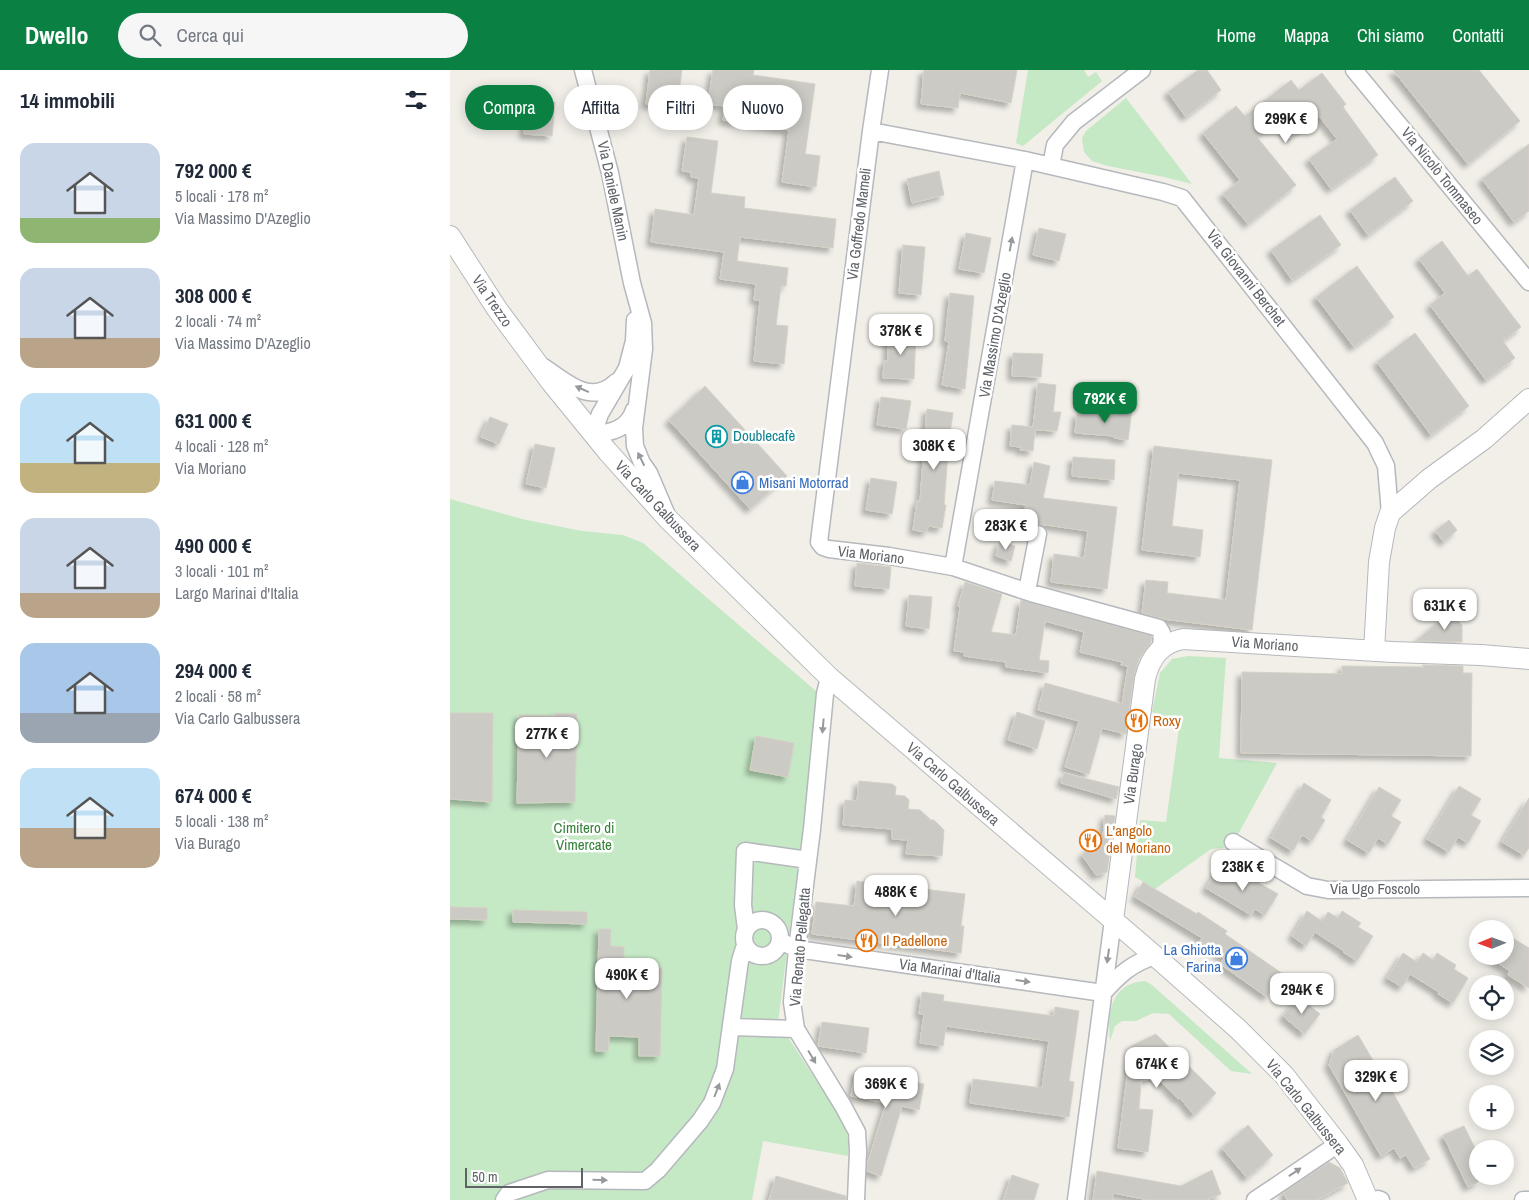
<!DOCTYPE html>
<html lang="it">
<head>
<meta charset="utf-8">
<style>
  :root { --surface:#fff; --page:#f6f6f7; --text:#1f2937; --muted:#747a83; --accent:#0b8043 }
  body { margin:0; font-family:"Archivo Narrow",sans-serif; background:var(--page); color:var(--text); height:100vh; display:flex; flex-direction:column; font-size:19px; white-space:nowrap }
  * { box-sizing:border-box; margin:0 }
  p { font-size:16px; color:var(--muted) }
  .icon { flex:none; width:28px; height:28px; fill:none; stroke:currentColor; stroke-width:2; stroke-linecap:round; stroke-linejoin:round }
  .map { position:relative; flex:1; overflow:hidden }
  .panel { display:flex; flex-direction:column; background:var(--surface); width:450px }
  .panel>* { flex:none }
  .hud { position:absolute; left:15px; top:15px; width:475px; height:45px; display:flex; gap:10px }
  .needle { width:32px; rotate:269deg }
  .buttons { position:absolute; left:1019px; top:850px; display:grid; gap:10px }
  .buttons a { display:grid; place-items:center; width:45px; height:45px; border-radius:50%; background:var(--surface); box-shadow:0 2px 12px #0003; font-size:25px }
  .scale { position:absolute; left:15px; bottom:12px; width:118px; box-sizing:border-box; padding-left:5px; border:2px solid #5f6368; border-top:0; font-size:14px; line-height:18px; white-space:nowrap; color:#5f6368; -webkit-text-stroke:4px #fff; paint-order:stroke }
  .price { position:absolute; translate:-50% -42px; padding:0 11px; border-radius:10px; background:#fff; color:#222; font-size:16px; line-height:32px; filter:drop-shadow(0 1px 2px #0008) }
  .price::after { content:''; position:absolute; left:50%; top:30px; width:15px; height:11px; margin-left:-8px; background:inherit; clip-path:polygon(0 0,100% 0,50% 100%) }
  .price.active { background:var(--accent); color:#fff }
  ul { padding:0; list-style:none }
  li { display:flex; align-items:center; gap:15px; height:125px; padding:0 20px }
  li span { display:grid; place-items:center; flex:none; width:140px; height:100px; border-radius:15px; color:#555 }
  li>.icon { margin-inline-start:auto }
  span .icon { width:60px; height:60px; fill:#fffc; stroke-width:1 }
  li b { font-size:21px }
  h2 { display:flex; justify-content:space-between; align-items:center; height:60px; padding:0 20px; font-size:21px }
  .tag { padding:0 18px; border-radius:22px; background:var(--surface); box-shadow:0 2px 12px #0003; font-size:18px; line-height:45px }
  .tag.active { background:var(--accent); color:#fff }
  header { display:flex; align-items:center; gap:30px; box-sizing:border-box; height:70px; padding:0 25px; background:var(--accent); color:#fff }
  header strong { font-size:24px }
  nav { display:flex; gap:28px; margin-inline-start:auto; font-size:18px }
  .search { width:350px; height:45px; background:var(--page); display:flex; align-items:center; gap:12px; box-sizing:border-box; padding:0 18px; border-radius:28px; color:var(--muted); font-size:19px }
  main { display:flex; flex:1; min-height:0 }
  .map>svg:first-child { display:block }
  .green { fill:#c5e8c5 }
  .building { fill:#cccac5; stroke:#d6d1c6; filter:url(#shadow) }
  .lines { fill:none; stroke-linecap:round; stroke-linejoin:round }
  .minor-casing { stroke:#b5b8bc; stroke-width:19 }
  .tertiary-casing { stroke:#b5b8bc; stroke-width:22 }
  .minor { stroke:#fff; stroke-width:16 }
  .tertiary { stroke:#fff; stroke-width:20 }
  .oneway { fill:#979a9d }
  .labels { text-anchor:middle; stroke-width:5; stroke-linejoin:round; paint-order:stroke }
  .street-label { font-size:15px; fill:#5f6368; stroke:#fff }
  .culture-label { font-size:15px; fill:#0d838f; stroke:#fff; text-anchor:start }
  .shop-label { font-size:15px; fill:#366cbe; stroke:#fff; text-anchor:start }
  .food-label { font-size:15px; fill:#c56008; stroke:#fff; text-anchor:start }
  .park-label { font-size:15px; fill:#348238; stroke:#fff }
</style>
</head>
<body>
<header>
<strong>Dwello</strong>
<div class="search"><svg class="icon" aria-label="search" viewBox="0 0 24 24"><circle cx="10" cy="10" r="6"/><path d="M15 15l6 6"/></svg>Cerca qui</div>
<nav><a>Home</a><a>Mappa</a><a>Chi siamo</a><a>Contatti</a></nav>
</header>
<main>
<section class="panel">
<h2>14 immobili<svg class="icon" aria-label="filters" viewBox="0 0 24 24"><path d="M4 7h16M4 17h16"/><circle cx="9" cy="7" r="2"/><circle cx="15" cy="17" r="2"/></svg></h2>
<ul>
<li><span style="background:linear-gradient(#c9d6e8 75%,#8fb573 0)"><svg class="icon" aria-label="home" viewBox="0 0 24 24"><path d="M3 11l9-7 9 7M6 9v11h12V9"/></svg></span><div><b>792 000 €</b><p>5 locali · 178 m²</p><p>Via Massimo D'Azeglio</p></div></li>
<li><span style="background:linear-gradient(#c9d6e8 70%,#b9a48a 0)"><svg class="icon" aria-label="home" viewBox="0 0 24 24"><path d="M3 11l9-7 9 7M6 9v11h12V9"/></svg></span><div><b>308 000 €</b><p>2 locali · 74 m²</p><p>Via Massimo D'Azeglio</p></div></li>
<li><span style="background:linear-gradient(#bfe0f5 70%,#c2b280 0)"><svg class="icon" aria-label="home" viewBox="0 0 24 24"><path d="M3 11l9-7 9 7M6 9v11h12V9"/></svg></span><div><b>631 000 €</b><p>4 locali · 128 m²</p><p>Via Moriano</p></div></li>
<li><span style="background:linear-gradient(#c9d6e8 75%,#b9a48a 0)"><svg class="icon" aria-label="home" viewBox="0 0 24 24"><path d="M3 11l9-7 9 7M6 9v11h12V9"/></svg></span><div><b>490 000 €</b><p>3 locali · 101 m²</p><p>Largo Marinai d'Italia</p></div></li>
<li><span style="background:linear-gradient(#a9c7e8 70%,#9aa5b1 0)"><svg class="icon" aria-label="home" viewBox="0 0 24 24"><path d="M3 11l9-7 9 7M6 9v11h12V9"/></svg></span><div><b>294 000 €</b><p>2 locali · 58 m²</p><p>Via Carlo Galbussera</p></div></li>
<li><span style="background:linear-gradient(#bfe0f5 60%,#b9a48a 0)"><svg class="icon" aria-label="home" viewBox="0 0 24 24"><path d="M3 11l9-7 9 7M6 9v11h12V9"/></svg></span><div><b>674 000 €</b><p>5 locali · 138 m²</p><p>Via Burago</p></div></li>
</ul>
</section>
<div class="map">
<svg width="1079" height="1130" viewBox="0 0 1079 1130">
  <defs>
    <filter id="shadow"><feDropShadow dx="-4.5" dy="4.5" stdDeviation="2.5" flood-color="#0004"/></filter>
  </defs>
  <rect width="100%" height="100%" fill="#f1efe8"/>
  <path class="green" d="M578,0H634L638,7L646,2L652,11L573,76L566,73Z
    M676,28L742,114L714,107L658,96L642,91L634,82L632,68L636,61Z
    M0,429L72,449L132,461L173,465L193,473L366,621L369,633L328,952L394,1053L399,1072L398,1086L313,1071L302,1130H0Z
    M738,586L776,588L769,688L827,693L781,777L761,779L705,819L685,807L690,750L716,752L730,651L702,642L710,603L722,589Z
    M695,911L702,915L802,1004L781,1001L719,944L703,943L686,951H672L665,956L660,971C657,943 661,913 695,911Z"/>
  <path class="building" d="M200,0H232L227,38L196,34Z
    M263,0H304L303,5L365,14L355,84L370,86L366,117L332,112L339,60L273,50L275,36L258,34Z
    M474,0H567L561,33L510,23L508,38L471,34Z
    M748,0H757L771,20L736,47L718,22Z
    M943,0H1029L1070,51L1018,94Z
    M872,3L896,34L893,37L928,85L881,119L859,89L887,69L869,46L840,68L827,51L807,67L846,115L798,154L773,124L790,110L753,63L786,36L795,46L841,10L849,20Z
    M77,30L105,32L102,66L74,64Z
    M237,67L268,71L261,123L295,127L294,138L386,149L383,178L290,167L287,191L338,198L336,216H331L326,255L338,256L334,294L304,291L310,230H304L306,214L270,209L274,182L201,172L205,139L244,145L249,108L241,107V102L232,101Z
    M1079,74V141L1064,152L1032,109Z
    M489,101L494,125L462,133L457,109Z
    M945,107L963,131L918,165L900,140Z
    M870,145L891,175L842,210L821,180Z
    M589,158L616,164L609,191L583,185Z
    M516,163L541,168L534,203L509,199Z
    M992,171L1018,206L1027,199L1071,257L1053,271L1065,288L1036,310L980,235L995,223L969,189Z
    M453,175L475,177L471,225L449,223Z
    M907,196L944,247L904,277L866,227Z
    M500,223L524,226L515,319L492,315L499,272L495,271Z
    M438,261L466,262L464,309L433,308L434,291H438Z
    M965,263L1019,336L981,365L927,292Z
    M563,283L593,284L591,307L562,306Z
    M588,313L606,315L603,342H611L607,361L585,360L583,381L570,380L571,377L560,376L562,355L583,357Z
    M255,316L337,406L300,439L219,350Z
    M431,327L461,331L456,359L427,355Z
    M667,338L682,339L678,370L664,368V366L625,363L627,343L666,346Z
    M477,339L503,343L497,383H498L494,435H496L492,458L478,456L477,462L463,460L467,431H470Z
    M40,347L58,354L49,374L31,367Z
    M85,374L105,378L96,418L76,414Z
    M704,376L822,390L802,560L713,549L692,543L696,510L718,512L717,523L776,530L790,410L728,403L722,456L753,460L750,487L692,480Z
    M623,387L665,390L664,410L622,406Z
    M584,392L600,396L593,428L667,437L657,519L601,512L604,484L634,488L638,461L589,454L582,456L572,454L576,435L542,430L545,411L580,415Z
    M421,408L447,412L442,444L416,440Z
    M999,450L1007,460L994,472L985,461Z
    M550,471L565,476L561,491L546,486Z
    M407,493L441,497L439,519L405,516Z
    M515,512L552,524L541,562L566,565L571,530L702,566L701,572L689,589L684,606L676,664L652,658L639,704L615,697L629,651L588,640L595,613L672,634L678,596L671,595L672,592L630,582L634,562L595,551L589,590L599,591L598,603L556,597V592L514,586L515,582L504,581L510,537L508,536Z
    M459,525L482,527L479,559L456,556Z
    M1000,542L1012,555V572L966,571Z
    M972,595L1013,596V603H1022L1021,686L791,683L792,602L892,604V596L974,597Z
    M567,642L595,651L587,679L558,670Z
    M0,643H43L42,732L0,729Z
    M105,643L127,644L125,732L67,733L69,645L105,646Z
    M306,666L344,673L338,707L300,700Z
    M614,703L669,717L666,729L611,713Z
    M409,711L442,714L446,717L445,725L455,726L459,730L458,739L470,740L481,750H484L494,760L492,786L456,784L458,770L442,769V759L393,755L395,730L407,731Z
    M854,713L881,730L871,747L875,750L862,771L852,765L843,781L821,768Z
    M1009,716L1031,729L1021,745L1031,751L1018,773L1008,767L999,782L977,769Z
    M929,717L951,730L941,746L951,752L938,774L928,768L919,783L897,770Z
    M1079,728V778L1074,785L1052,772Z
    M655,745L665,746L657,802L646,805L632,785L653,766Z
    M769,797L790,811L796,801L811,810L809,813L828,824L815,845L805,839L801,845L756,818Z
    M407,811L515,824L511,856H514L511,883L362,864L366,832L404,836Z
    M693,812L747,844L748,842L777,861L775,864L833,904L817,927L770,894L774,888L750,871L752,868L685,827Z
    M0,837L37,838V850L0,849Z
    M63,840L137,842V854L63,852Z
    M857,841L872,851L878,842L888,848L892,841L911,853L908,857L923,866L907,891L893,882L894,881L865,862L856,876L842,866Z
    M149,859H161L160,876L174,877V897L212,898L210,986H189V967L159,966L158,981H146Z
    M1061,867L1079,878V918L1058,905L1060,901L1037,886H1055V877Z
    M953,883L967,892L973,883L983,890L987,883L1006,895L1004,899L1018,908L1003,933L988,924L989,922L960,904L952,917L937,908Z
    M472,922L494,925L493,931L604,946L605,937L629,941L619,1011L624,1012L619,1047L520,1033L523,1009L592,1018L599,971L496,956L493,976L470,973L474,944H469Z
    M849,927L870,944L854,964L833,946Z
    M372,952L419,958L416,983L368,976Z
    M706,964L766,1023L744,1045L730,1028L728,1029L707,1007L691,1011L689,1039L703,1040L698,1082L668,1078L681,976Z
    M908,965L927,997L928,996L980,1089L964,1098L956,1085L950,1088L944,1078L931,1086L879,995L884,980Z
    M406,1000L474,1014L469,1040L452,1036L431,1106L417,1101V1095L436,1033L401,1026Z
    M798,1055L823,1085L797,1108L772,1078Z
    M1014,1056L1028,1084V1112L1018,1117L993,1065Z
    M879,1092L890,1098L898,1113L867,1130H837L834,1122Z
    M762,1100L771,1124L756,1130H699L663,1123L662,1130H643L647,1101L731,1116Z
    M562,1105L589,1114L584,1130H553Z
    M326,1106L396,1126V1130H319Z"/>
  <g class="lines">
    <defs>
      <path id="minor" d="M133,0L160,103L182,213L193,253L194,279L184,358L185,376L192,393L199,403L216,443
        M430,0L421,61L369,472L373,477L379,479L439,486L503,497L581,523L709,558L712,563L711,578
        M904,0L1079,212
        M421,61L575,90L713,122L732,128L925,373L936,396L940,443
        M601,96L605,75L624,52L692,0
        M92,296C116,311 140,337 166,312
        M184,340C178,359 161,363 143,364L150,344L177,298L184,271L185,250
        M503,497L575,90
        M577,521L588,464
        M379,607L375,624L362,759L347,879L342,932L346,959L393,1036L407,1062L408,1081L406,1130
        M783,772L857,816L878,820L1079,818
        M294 868a18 18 0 1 1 36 0a18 18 0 1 1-36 0Z
        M296,859L293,835L295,781L358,790
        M330,871L347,879L653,923
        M653,923C669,905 682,893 705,886
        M282,957L346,959
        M928,1129L931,1130
        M54,1130L59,1123L98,1110L195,1111L208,1100L250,1051L262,1033L275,999L290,891L295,875
        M626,1130L663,850
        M805,1130L888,1074
        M1073,1130H1079"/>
      <path id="tertiary" d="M0,166L47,239L101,312L158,382L218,449L379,607L705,886L788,959L834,1005L888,1074L903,1095L918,1130
        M924,581L929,492L935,458L940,443L979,409L1034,369L1079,329
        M663,850L695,609C700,588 710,573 733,569L943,582L1031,585L1079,589"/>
    </defs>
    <use href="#minor" class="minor-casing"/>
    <use href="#tertiary" class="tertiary-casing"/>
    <use href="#minor" class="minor"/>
    <use href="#tertiary" class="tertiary"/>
  </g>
  <defs><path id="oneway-solid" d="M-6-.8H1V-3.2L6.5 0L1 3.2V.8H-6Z" transform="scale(1.25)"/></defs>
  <g class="oneway">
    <use href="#oneway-solid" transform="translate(561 174) rotate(-80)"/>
    <use href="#oneway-solid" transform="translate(132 319) rotate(-156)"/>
    <use href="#oneway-solid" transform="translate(191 389) rotate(-116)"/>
    <use href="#oneway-solid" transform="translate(373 656) rotate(95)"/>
    <use href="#oneway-solid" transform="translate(395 886) rotate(8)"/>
    <use href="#oneway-solid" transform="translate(658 886) rotate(98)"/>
    <use href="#oneway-solid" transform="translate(573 911) rotate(8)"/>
    <use href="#oneway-solid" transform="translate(362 987) rotate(59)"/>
    <use href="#oneway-solid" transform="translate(267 1020) rotate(-69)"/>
    <use href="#oneway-solid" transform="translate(845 1102) rotate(-34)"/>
    <use href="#oneway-solid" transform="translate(150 1110) rotate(1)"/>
  </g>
  <defs>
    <symbol id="building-ring" viewBox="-11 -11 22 22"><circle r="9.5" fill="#fff" stroke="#0f9aa8" stroke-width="1.5"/><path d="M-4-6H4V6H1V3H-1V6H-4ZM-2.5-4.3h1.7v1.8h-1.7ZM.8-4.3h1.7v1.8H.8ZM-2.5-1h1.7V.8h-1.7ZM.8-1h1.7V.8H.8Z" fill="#0f9aa8"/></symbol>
    <symbol id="shop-ring" viewBox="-11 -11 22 22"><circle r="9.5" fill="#fff" stroke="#3f7fe0" stroke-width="1.5"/><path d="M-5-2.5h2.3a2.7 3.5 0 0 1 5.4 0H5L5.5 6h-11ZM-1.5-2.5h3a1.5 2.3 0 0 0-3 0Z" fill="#3f7fe0"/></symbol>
    <symbol id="restaurant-ring" viewBox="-11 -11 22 22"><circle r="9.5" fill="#fff" stroke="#e8710a" stroke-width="1.5"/><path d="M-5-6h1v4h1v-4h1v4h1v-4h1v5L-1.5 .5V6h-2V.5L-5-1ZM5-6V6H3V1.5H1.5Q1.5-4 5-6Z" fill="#e8710a"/></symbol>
  </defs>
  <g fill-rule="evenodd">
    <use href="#building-ring" x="254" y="354" width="25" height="25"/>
    <use href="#shop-ring" x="280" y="400" width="25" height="25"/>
    <use href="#restaurant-ring" x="674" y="638" width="25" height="25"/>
    <use href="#restaurant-ring" x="628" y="758" width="25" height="25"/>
    <use href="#restaurant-ring" x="404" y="858" width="25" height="25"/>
    <use href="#shop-ring" x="774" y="876" width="25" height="25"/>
  </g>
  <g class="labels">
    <g class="street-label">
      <text transform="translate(992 106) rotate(51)" y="5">Via Nicolò Tommaseo</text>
      <text transform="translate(163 121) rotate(78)" y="5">Via Daniele Manin</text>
      <text transform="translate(409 154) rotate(-83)" y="5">Via Goffredo Mameli</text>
      <text transform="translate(796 208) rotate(52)" y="5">Via Giovanni Berchet</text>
      <text transform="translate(42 231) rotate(56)" y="5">Via Trezzo</text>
      <text transform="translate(545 265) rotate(-80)" y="5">Via Massimo D'Azeglio</text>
      <text transform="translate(208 436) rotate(47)" y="5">Via Carlo Galbussera</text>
      <text transform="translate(421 485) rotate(7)" y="5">Via Moriano</text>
      <text transform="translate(815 574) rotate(4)" y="5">Via Moriano</text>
      <text transform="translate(683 704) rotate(-82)" y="5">Via Burago</text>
      <text transform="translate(503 714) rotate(41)" y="5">Via Carlo Galbussera</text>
      <text x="925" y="824">Via Ugo Foscolo</text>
      <text transform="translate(350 877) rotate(-85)" y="5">Via Renato Pellegatta</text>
      <text transform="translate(500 901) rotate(8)" y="5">Via Marinai d'Italia</text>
      <text transform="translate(856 1037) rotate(51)" y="5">Via Carlo Galbussera</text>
    </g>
    <g class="culture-label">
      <text x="283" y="371">Doublecafè</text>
    </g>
    <g class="shop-label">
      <text x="309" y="418">Misani Motorrad</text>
      <text x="771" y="885" text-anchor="end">La Ghiotta<tspan x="771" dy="17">Farina</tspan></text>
    </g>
    <g class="food-label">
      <text x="703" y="656">Roxy</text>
      <text x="656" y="766">L'angolo<tspan x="656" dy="17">del Moriano</tspan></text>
      <text x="433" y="876">Il Padellone</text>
    </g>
    <g class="park-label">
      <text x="134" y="763">Cimitero di<tspan x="134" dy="17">Vimercate</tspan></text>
    </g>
  </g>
</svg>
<div class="buttons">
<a><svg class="needle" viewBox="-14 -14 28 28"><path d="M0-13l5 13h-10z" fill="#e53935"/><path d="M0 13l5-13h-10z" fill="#747a83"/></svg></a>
<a><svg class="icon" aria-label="locate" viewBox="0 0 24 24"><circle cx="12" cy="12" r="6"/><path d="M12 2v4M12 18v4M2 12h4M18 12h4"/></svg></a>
<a><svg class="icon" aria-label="layers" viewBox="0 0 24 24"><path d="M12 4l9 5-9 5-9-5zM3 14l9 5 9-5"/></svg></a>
<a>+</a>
<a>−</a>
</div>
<div class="scale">50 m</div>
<b class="price" style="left:836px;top:74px">299K €</b>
<b class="price" style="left:451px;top:286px">378K €</b>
<b class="price active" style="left:655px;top:354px">792K €</b>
<b class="price" style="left:484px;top:401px">308K €</b>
<b class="price" style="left:556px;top:481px">283K €</b>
<b class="price" style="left:995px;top:561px">631K €</b>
<b class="price" style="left:97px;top:689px">277K €</b>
<b class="price" style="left:793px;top:822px">238K €</b>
<b class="price" style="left:446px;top:847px">488K €</b>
<b class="price" style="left:177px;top:930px">490K €</b>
<b class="price" style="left:852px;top:945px">294K €</b>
<b class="price" style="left:707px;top:1019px">674K €</b>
<b class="price" style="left:926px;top:1032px">329K €</b>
<b class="price" style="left:436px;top:1039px">369K €</b>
<div class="hud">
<a class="tag active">Compra</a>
<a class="tag">Affitta</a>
<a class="tag">Filtri</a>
<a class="tag">Nuovo</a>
</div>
</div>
</main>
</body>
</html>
